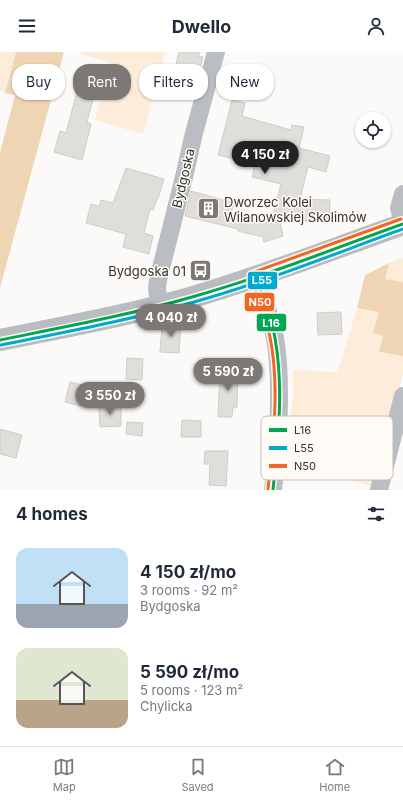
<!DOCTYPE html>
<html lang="en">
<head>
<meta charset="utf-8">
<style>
  :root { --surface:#fff; --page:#f2f2f3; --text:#1f2937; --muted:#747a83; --line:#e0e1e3; --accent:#7b7875 }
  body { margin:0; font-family:Inter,sans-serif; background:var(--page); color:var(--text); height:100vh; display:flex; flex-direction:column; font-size:15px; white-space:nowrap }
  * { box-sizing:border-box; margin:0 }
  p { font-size:13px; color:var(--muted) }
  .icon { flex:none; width:22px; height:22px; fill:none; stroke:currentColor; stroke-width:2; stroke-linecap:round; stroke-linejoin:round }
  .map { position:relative; height:438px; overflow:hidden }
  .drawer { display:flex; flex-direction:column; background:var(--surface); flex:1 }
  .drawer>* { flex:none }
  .banner { position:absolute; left:12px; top:12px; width:379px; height:36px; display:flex; gap:8px }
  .tools { position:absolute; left:355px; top:60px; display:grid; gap:8px }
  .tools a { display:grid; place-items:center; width:36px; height:36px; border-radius:50%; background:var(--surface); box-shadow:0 1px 3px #0004; font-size:20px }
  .price { position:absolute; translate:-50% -34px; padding:0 9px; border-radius:14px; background:var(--accent); color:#fff; font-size:13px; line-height:26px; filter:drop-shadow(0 1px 2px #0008) }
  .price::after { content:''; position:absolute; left:50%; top:24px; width:12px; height:9px; margin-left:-6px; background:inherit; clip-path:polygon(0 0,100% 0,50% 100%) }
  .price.on { background:#222; color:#fff }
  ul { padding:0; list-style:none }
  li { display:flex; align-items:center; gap:12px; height:100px; padding:0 16px }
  li span { display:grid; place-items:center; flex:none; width:112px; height:80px; border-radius:12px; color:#555 }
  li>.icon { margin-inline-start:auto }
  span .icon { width:48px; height:48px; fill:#fffc; stroke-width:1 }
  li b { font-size:17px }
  h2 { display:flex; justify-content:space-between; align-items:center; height:48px; padding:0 16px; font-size:17px }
  .pill { padding:0 14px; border-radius:16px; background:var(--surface); box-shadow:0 1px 3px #0004; font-size:14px; line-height:36px }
  .pill.on { background:var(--accent); color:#fff }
  header { display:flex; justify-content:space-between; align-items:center; height:52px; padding:0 16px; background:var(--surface); font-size:18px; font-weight:700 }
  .tabs { display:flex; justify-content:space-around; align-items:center; height:56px; border-top:1px solid var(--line); background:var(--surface); font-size:11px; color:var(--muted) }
  .tabs a { display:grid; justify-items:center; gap:2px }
  .tabs .on { color:var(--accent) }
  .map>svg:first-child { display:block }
  .green { fill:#fcecd9 }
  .forest { fill:#efd5b3 }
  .building { fill:#e0dedb; stroke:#cfccc9 }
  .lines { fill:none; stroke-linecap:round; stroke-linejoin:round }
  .minor { stroke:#babec3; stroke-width:18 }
  .secondary { stroke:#b9bdc2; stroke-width:22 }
  .bus-1-casing { stroke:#fefaf6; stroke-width:6 }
  .bus-2-casing { stroke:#fefaf6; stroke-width:6 }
  .bus-3-casing { stroke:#fefaf6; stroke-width:6 }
  .bus-1 { stroke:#00a651; stroke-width:3 }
  .bus-2 { stroke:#00a9ce; stroke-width:3 }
  .bus-3 { stroke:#f26522; stroke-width:3 }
  .labels { text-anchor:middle; stroke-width:3; stroke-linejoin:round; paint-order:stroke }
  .street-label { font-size:13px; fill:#35322e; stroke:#fefaf6 }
  .poi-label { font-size:13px; fill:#35322e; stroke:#fefaf6; text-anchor:start }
  .key { fill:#fefaf6; stroke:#c2beba; stroke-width:1 }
  .key-label { font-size:11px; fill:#35322e }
  .line-badge { stroke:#fefaf6; stroke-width:1.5 }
  .badge-label { font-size:11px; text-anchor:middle; font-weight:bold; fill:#fff }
</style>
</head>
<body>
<header><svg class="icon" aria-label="menu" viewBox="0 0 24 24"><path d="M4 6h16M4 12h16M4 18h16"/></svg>Dwello<svg class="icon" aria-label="person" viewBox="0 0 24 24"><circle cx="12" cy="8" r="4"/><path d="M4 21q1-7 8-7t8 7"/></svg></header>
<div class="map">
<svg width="403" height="438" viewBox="0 0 403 438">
  <rect width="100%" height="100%" fill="#fcfaf8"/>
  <path class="green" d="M0,0H16L5,41L0,39Z
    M81,0H165L143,82L95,68L111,11L81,2Z
    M403,206V230L384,227L389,211Z
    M357,256L379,260L373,281L383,283L379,300L403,304V322L375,435L342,426L333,421L322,418L290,417L283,422L293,346V318L338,320Z"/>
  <path class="forest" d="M16,0H64L0,236V101L15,43L5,41Z
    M389,211L385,227L403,230V304L379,300L383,284L373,281L379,260L357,256L365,223Z"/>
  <path class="building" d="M179,0H200L198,4L203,5L199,20L194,18L193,25L174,20Z
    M81,24L98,29L87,70L91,72L82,108L54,100L60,79L66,81Z
    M232,48L245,51L242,64L291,78L292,73L304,75L299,96L330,104L326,120L308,115L300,147L330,148L329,170L280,168L283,184L264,190L263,185L238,179V177L185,164L191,139L234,151L231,161L271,172L281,132L252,125L255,112L218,103Z
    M126,116L164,127L158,147H157L153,158L150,157L144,181L153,184L149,202L123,195L126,182L86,171L91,152L99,154L101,148L113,151Z
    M341,260L342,282L318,283L317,261Z
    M167,271H181L179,301L160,300L162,274L167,275Z
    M127,306L143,307L142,328L126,327Z
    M220,317H238L237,355H233L232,365H218Z
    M70,330L86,334L81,354L65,350Z
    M108,354H121V374L100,375L99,355Z
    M182,368L201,369V385H181Z
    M127,370L143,371L142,384L126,382Z
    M0,377L22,383L16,406L0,402Z
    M205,399H228L226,434L209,433L210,412H204Z"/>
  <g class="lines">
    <path class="minor" d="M403,142L399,156L403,171
      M256,225C263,245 271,265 275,286C283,332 278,392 273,438
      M159,254L157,236L158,228L185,121L193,85L216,0
      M379,438L403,344"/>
    <path class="secondary" d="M0,288C64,275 130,263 193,245C264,224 333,197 403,172"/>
    <defs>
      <path id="bus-1" d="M256,225C263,245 271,265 275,286C284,336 278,388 273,438
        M0,288C64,275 129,263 192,245C263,225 333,197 403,172"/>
      <path id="bus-2" d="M1,293C65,280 130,268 194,250C265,230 334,202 403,177"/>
      <path id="bus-3" d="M268,437C273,388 280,335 270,285C266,265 258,246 251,227V223L254,220L401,167"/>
    </defs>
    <use href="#bus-1" class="bus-1-casing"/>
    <use href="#bus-2" class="bus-2-casing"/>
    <use href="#bus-3" class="bus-3-casing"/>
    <use href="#bus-1" class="bus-1"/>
    <use href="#bus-2" class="bus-2"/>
    <use href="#bus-3" class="bus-3"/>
  </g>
  <defs>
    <symbol id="building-square" viewBox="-11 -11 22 22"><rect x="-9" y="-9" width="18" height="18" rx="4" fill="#7b7875" stroke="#fefaf6"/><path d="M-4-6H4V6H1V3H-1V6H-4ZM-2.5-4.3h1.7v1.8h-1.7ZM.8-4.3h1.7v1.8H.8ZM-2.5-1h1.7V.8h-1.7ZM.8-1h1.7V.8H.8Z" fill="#fff"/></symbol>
    <symbol id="bus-square" viewBox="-11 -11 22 22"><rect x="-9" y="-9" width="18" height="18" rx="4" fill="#7b7875" stroke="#fefaf6"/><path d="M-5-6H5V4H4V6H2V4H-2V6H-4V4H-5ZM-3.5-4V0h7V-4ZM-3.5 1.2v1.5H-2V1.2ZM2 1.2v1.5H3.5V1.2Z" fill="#fff"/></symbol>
  </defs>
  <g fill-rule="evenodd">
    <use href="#building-square" x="196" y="144" width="25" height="25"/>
    <use href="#bus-square" x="188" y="206" width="25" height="25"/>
  </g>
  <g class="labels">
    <g class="street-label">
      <text transform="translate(183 126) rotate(-77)" y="5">Bydgoska</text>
    </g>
    <g class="poi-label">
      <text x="224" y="155">Dworzec Kolei<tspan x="224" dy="15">Wilanowskiej Skolimów</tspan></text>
      <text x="186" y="224" text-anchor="end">Bydgoska 01</text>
    </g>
  </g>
  <rect x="261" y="364" width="132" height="64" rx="6" class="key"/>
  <rect x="269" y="376" width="18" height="4" fill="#00a651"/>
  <rect x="269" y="394" width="18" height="4" fill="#00a9ce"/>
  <rect x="269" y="412" width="18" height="4" fill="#f26522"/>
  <g class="key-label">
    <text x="294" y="382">L16</text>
    <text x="294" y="400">L55</text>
    <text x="294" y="418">N50</text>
  </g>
  <g class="line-badge">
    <rect x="247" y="219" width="31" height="19" rx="4" fill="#00a9ce"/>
    <rect x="244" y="240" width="31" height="20" rx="4" fill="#f26522"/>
    <rect x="256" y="261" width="31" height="19" rx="4" fill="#00a651"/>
  </g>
  <g class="badge-label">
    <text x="262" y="232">L55</text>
    <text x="260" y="254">N50</text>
    <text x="271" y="275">L16</text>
  </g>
</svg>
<div class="tools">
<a><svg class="icon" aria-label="locate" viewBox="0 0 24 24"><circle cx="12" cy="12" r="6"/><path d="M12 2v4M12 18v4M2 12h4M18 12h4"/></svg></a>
</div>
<b class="price on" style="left:265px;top:123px">4 150 zł</b>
<b class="price" style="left:171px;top:286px">4 040 zł</b>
<b class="price" style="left:228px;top:340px">5 590 zł</b>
<b class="price" style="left:110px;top:364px">3 550 zł</b>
<div class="banner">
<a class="pill">Buy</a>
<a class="pill on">Rent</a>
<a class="pill">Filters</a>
<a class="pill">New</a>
</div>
</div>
<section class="drawer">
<h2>4 homes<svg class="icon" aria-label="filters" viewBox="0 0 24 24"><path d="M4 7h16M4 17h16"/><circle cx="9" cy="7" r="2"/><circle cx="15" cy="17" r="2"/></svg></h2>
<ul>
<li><span style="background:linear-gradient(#bfe0f5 70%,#9aa5b1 0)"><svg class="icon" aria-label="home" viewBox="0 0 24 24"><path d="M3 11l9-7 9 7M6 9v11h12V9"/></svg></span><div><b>4 150 zł/mo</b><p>3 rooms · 92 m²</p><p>Bydgoska</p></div></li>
<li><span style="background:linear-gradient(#dfe7d0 65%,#b9a48a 0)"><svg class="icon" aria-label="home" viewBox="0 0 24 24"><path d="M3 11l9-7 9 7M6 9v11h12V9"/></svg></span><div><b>5 590 zł/mo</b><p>5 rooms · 123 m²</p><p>Chylicka</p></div></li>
</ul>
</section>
<nav class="tabs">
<a class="on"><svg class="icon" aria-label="map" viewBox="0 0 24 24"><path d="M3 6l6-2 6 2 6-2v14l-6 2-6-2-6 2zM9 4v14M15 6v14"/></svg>Map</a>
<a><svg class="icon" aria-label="saved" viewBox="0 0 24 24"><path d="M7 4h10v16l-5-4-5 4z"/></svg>Saved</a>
<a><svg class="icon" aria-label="home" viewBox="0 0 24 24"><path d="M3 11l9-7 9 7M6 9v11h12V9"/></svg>Home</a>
</nav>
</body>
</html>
